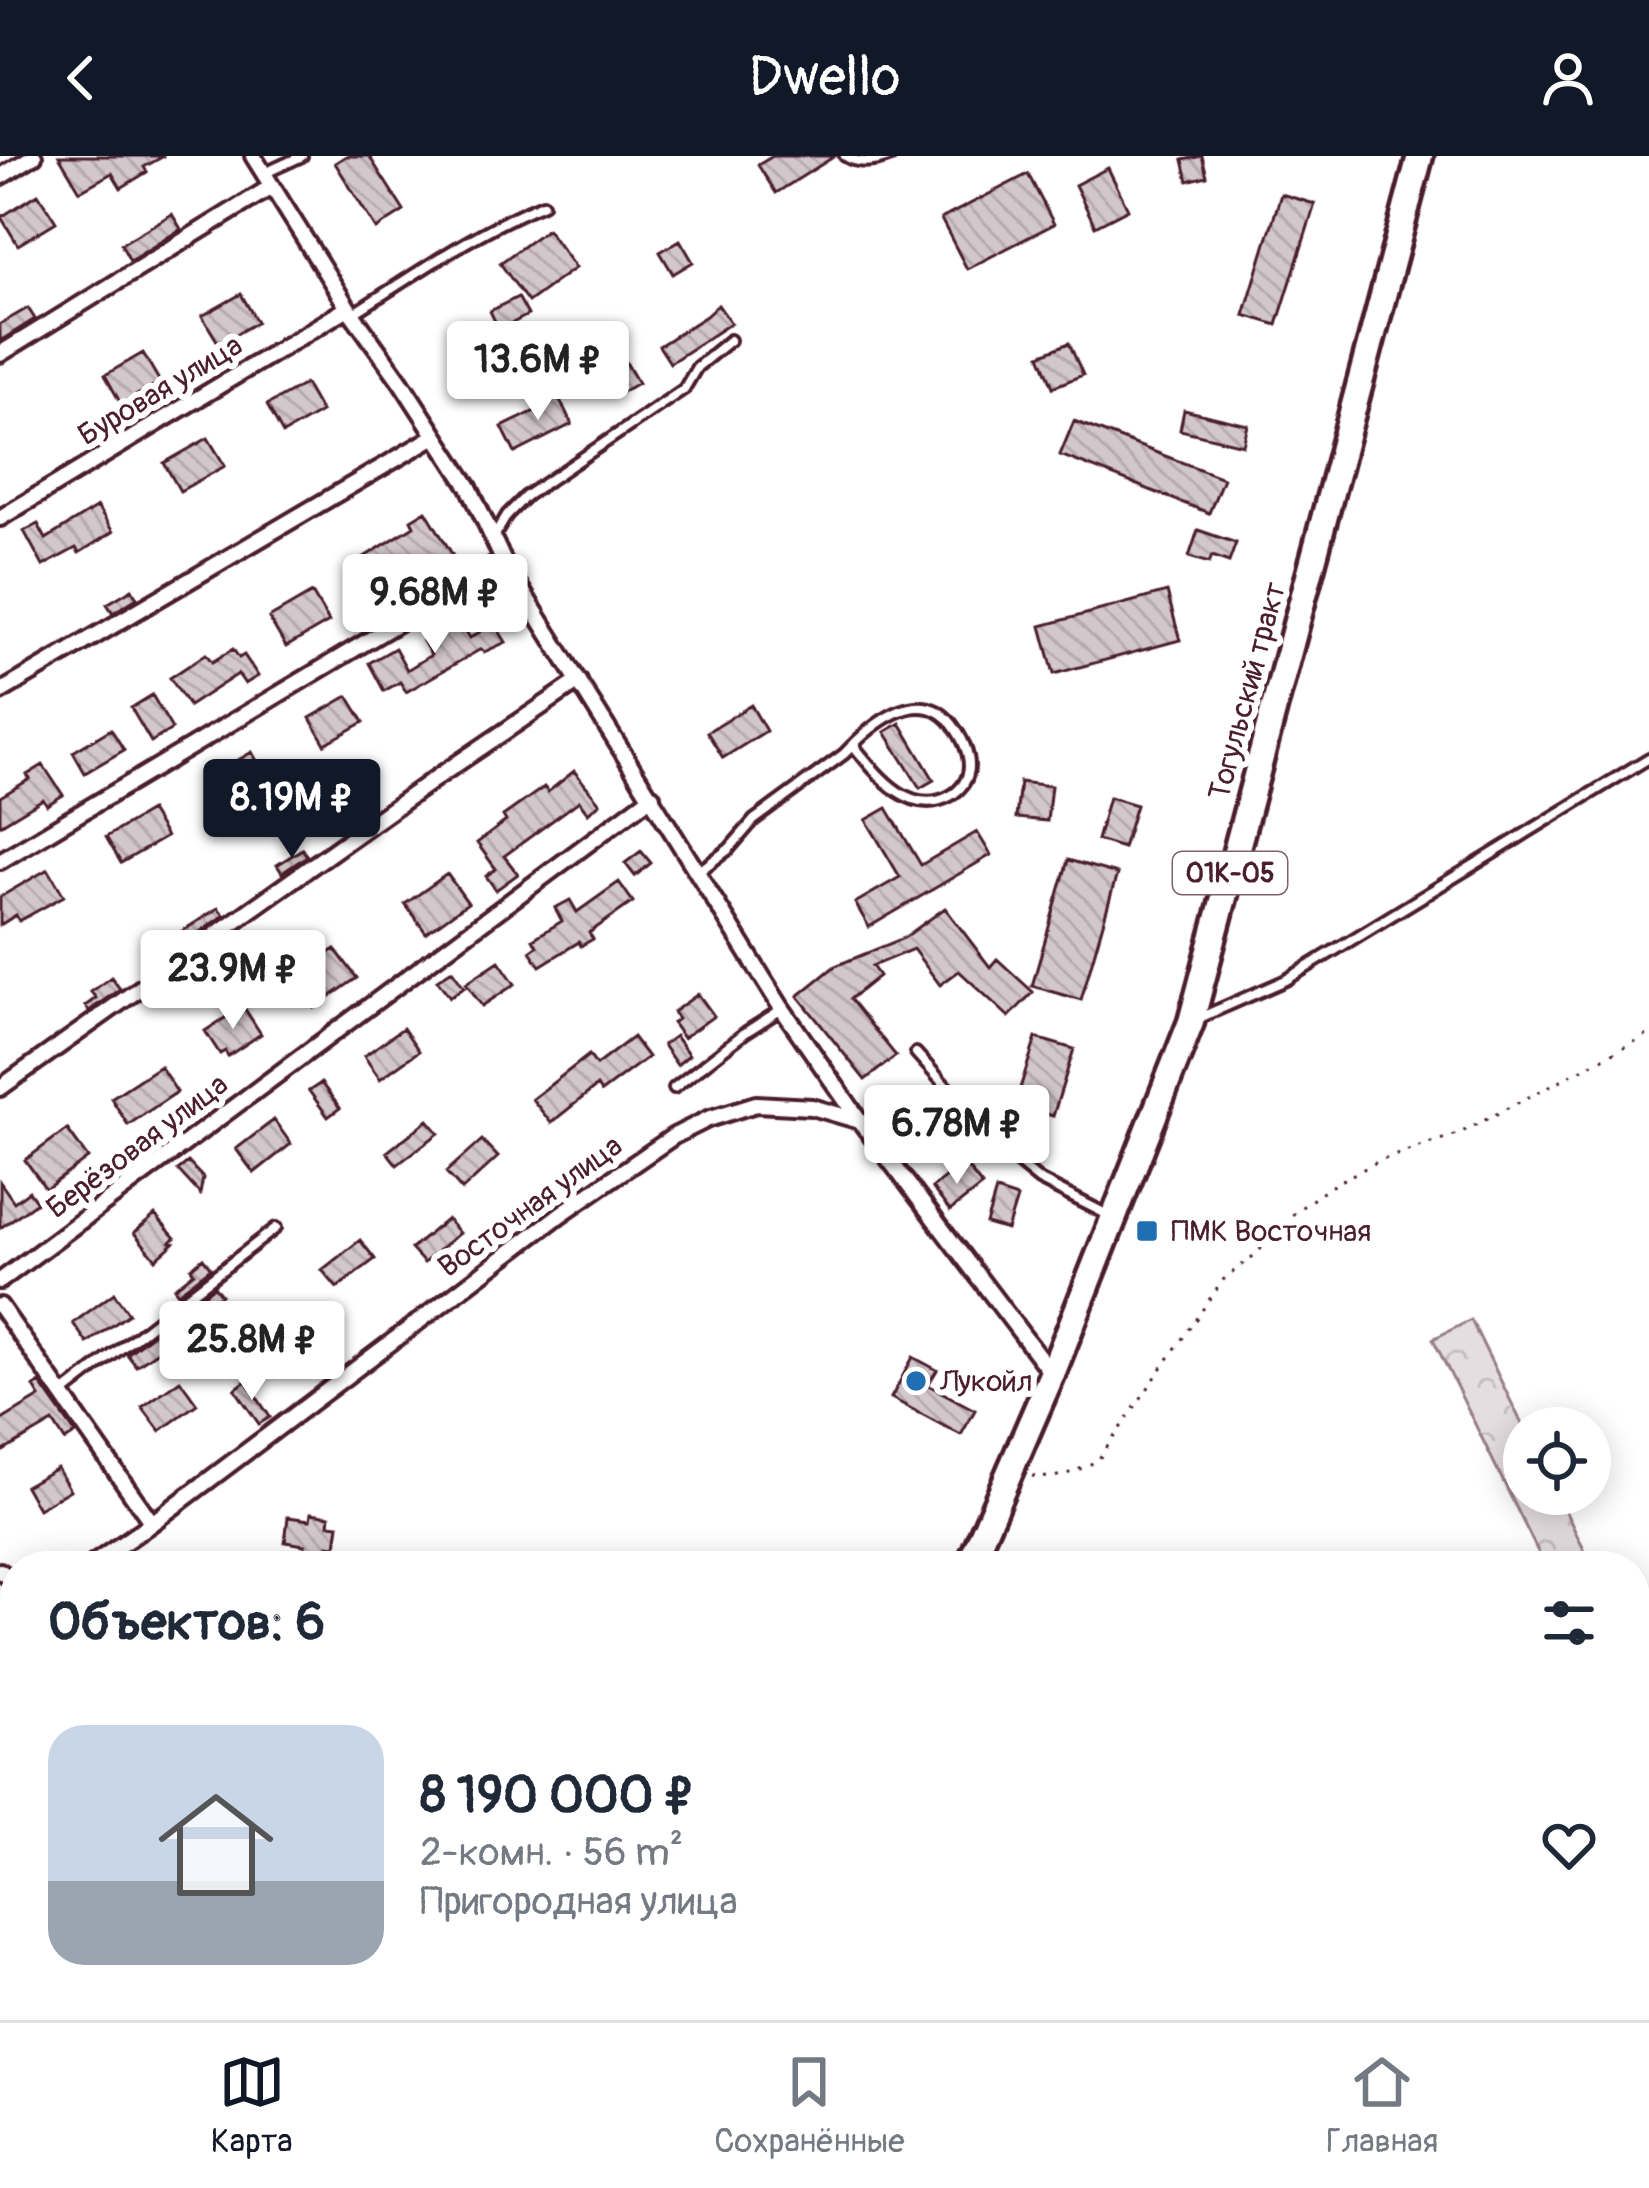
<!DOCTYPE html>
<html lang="ru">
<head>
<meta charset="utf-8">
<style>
  :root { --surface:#fff; --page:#f6f6f7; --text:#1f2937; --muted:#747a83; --line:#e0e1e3; --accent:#111827 }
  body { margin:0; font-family:Pangolin,sans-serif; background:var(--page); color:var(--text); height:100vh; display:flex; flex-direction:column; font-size:45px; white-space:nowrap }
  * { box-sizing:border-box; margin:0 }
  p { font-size:39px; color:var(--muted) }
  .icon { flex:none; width:66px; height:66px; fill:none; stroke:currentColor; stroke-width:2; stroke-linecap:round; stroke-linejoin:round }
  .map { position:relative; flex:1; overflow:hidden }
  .drawer { position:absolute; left:0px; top:1395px; width:1650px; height:471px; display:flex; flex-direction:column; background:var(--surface); border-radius:48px 48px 0 0; box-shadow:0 6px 30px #0003 }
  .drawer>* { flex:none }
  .buttons { position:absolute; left:1503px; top:1251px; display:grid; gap:24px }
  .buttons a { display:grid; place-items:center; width:108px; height:108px; border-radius:50%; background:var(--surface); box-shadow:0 6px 30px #0003; font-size:60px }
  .price { position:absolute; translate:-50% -102px; padding:0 27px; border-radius:12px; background:#fff; color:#222; font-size:39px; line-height:78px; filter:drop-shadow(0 3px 6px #0008) }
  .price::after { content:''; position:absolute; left:50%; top:72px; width:36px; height:27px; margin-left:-18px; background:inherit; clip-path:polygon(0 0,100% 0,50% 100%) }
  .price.selected { background:var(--accent); color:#fff }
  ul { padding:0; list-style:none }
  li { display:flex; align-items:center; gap:36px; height:300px; padding:0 48px }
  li+li { border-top:3px solid var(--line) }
  li span { display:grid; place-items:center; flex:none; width:336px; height:240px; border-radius:36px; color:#555 }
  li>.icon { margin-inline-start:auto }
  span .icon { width:144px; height:144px; fill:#fffc; stroke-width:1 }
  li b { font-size:51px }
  h2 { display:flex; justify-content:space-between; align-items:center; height:144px; padding:0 48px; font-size:51px }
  header { display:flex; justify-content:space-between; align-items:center; height:156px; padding:0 48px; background:var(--accent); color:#fff; font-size:54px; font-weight:600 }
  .tabs { display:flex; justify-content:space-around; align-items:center; height:168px; border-top:3px solid var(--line); background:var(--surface); font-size:33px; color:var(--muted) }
  .tabs a { display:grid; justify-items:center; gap:6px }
  .tabs .selected { color:var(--accent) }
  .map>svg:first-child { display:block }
  .forest { fill:url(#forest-crowns); stroke:#987e86; stroke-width:3 }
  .building { fill:url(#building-back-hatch); stroke:#4a1f2b; stroke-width:3 }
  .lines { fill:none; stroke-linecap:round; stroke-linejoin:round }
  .service-casing { stroke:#4a1f2b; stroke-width:16 }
  .minor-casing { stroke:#4a1f2b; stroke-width:22 }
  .primary-casing { stroke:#4a1f2b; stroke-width:33 }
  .trunk-casing { stroke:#4a1f2b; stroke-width:33 }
  .path { stroke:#4a1f2b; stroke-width:3; stroke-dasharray:3 9; stroke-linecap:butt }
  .service { stroke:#fff; stroke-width:8 }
  .minor { stroke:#fff; stroke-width:14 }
  .primary { stroke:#fff; stroke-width:24 }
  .trunk { stroke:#fff; stroke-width:24 }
  .poi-dot { fill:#1f6fb2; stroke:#fff; stroke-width:4.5 }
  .labels { text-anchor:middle; stroke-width:12; stroke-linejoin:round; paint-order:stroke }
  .shield { fill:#fff; stroke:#80626b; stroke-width:3 }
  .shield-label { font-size:27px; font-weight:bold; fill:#4a1f2b }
  .street-label { font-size:30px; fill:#4a1f2b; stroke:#fff }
  .poi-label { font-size:30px; fill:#4a1f2b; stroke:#fff; text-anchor:start }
</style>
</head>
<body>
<header><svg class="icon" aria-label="back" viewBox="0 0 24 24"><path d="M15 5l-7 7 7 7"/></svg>Dwello<svg class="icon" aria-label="person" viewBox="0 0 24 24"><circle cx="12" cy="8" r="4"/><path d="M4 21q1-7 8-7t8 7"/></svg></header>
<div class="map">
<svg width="1649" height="1864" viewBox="0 0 1649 1864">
  <defs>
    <pattern id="forest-crowns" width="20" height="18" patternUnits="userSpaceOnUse" patternTransform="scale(3)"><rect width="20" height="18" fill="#e5dee0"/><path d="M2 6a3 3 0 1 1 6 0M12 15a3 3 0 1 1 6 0" fill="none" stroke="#c6bec0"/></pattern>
    <pattern id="building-back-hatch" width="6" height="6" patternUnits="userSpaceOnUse" patternTransform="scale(3)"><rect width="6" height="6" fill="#d2c7cb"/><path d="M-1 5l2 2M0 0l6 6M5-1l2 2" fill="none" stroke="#b6aaae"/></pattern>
  </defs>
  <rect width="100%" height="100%" fill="#fff"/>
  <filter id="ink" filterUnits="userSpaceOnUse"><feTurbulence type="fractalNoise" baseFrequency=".00833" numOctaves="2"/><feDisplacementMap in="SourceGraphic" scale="24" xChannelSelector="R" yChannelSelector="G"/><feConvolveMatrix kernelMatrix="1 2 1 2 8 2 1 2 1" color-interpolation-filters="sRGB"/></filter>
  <g filter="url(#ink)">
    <path class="forest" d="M1471,1164L1524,1272V1338H1557L1592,1410H1545L1433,1183Z
      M1635,1496L1649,1525V1619L1635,1591Z"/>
    <path class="building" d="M59,0H164L144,11L147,16L121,32L112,17L80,35Z
      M346,0H369L404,55L376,73L335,7Z
      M773,0H835L776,37L758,9Z
      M1202,0L1207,20L1188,25L1183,4Z
      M1108,12L1128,53L1095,70L1075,29Z
      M1028,18L1054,68L967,113L941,63Z
      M38,38L56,66L18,89L1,61Z
      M1281,38L1315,48L1277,169L1244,159Z
      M172,58L181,73L130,105L121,88Z
      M547,73L575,112L528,146L500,107Z
      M680,84L693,106L673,118L660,96Z
      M241,138L257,166L219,188L202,160Z
      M518,141L528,159L499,174L490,155Z
      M718,149L731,167L670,207L659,190L706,160Z
      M28,152L35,163L0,185V168Z
      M1069,187L1083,219L1053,231L1040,199Z
      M143,197L160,226L121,248L105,219Z
      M624,203L638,227L615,240L601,216Z
      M305,228L321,256L283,278L267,249Z
      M554,232L572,268L515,297L502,271L547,249L542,238Z
      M1184,254L1248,269L1243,289L1180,274Z
      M1074,265L1223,322L1209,357L1060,299Z
      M208,282L225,310L180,335L164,307Z
      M97,351L113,376L79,397L76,392L43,410L24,375L38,368L46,383Z
      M426,355L452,398L436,407L430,398L376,432L358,405L414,370L411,364Z
      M1198,374L1236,387L1229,406L1212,400L1209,407L1189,401Z
      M132,433L137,442L113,457L107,448Z
      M1167,436L1180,484L1054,518L1041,470Z
      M312,437L329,466L286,491L269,462Z
      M459,464L470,482L494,467L506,486L484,496L481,493L406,536L400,526L384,535L369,507L395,492L407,514L431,499L423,485Z
      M233,493L239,502L244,499L258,520L245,528L238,518L189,550L170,522L206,498L212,506Z
      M152,539L172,573L151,586L131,552Z
      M348,540L364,566L325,588L310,562Z
      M751,549L766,575L723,602L707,576Z
      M900,567L934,624L920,632L885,576Z
      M111,573L124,594L85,617L73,596Z
      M252,596L267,623L222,649L207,622Z
      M43,609L63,639L47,649L43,643L0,669V641L30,623L27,619Z
      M574,615L600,647L588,657L579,645L504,700L518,718L496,734L486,720L496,713L477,687L506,665L503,660L544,631L548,636Z
      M1020,626L1051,630L1047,665L1016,662Z
      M1109,641L1136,649L1123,692L1097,684Z
      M887,652L921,709L977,676L991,699L869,771L855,747L900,721L866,664Z
      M150,655L166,681L121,707L106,681Z
      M302,693L307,700L282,717L277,709Z
      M641,695L651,707L635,720L625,707Z
      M1068,704L1117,718L1081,844L1032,830Z
      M48,713L64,740L19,765L16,759L0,769V741Z
      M447,718L468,747L426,777L405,748Z
      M619,726L633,746L589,777L593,783L581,790L579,786L540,810L530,795L537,790L533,783L562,765L555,752L570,744L577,756Z
      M218,752L224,759L184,787L178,778Z
      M945,752L990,811L997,803L1033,836L1009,861L959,815L940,829L913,793L872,810L879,820L850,843L896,900L865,924L798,840L835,810L904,782Z
      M335,793L357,822L314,852L293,824Z
      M499,805L515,828L482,850L466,827Z
      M452,814L464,831L450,841L437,824Z
      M111,821L120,833L89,855L85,850L96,842L91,836Z
      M698,838L714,860L683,882L672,867L678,863L673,856Z
      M243,850L261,878L228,900L225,895L220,898L205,875Z
      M403,872L419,895L380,923L364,900Z
      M675,880L689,899L677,909L663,889Z
      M633,881L648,901L601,936L597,930L551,967L532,943L589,899L596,909Z
      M1036,882L1074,893L1053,960L1015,948Z
      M160,910L177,936L128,969L111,942Z
      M321,927L340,952L328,961L309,935Z
      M274,964L291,988L254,1017L236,993Z
      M428,964L439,977L397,1009L387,996Z
      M67,973L88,1002L46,1033L25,1004Z
      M482,984L498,1001L462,1034L446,1016Z
      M188,1006L203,1022L200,1038L178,1014Z
      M964,1007L982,1030L950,1055L932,1032Z
      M0,1026L14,1046L29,1035L37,1046L0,1072Z
      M996,1035L1017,1042L1007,1074L986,1068Z
      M155,1059L175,1082L171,1086L174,1087L156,1103L134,1077Z
      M447,1063L459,1077L424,1107L411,1093Z
      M360,1084L375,1103L337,1132L322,1114Z
      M203,1102L211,1112L178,1137L174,1132L194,1116L191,1112Z
      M214,1130L221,1139L194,1159L188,1151Z
      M114,1137L129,1158L87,1187L73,1167Z
      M264,1161L278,1179L244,1205L230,1187Z
      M167,1167L177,1182L136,1210L127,1198Z
      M913,1201L937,1214L928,1229L975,1254L961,1279L891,1242Z
      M180,1224L197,1248L160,1275L142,1251Z
      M246,1225L270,1261L259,1268L235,1233Z
      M40,1227L76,1278L65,1285L53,1266L0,1297V1265L40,1241L34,1231Z
      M57,1312L70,1334L38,1353L25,1330Z
      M311,1357L330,1360L329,1368L339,1369L336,1390L328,1389L327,1399L304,1396L305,1389L285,1386L288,1361L310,1364Z"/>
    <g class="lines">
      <defs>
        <path id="service" d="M845,0C859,9 876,6 891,0
          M265,17L302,0
          M354,157C416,118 476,75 543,48
          M494,381L507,359L526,340L684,233L697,211L730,184
          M698,716L729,693L754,664L844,598C869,571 919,526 952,568C961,580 969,595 969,610C969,623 961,634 950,640C909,662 876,617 853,589
          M1197,863L1286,824L1649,602
          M916,897L1006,997L1039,1024L1110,1060
          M674,932L746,876L782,853
          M62,1238L276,1072"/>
        <path id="minor" d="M253,0L348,152L401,226L469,331L503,404L781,851L860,965L1052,1218
          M0,21L34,0
          M0,198L271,31
          M0,362L348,152
          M0,536L435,280
          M0,705L503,404
          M0,932L433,624L579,525
          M0,1125L652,640
          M0,1150L152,1367
          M90,1410L152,1367L561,1058L674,980L708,963L756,948L812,951L860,965
          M0,1415L15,1426
          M0,1456L15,1448"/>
        <path id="primary" d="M969,1410L1052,1218L1191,866L1420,0"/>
        <path id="trunk" d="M710,1851L713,1864
          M994,1851L1075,1864
          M582,1853L639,1857L665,1864
          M498,1864L590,1851
          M875,1864L879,1851
          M931,1864L1001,1852"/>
      </defs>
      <use href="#service" class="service-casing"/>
      <use href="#minor" class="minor-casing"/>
      <use href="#primary" class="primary-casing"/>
      <use href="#trunk" class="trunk-casing"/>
      <path class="path" d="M1032,1320C1055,1325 1078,1315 1098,1304L1223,1124L1256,1098L1296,1055L1336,1027L1379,1005L1460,977L1649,878
        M156,1864L160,1851"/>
      <use href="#service" class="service"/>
      <use href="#minor" class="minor"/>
      <use href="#primary" class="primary"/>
      <use href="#trunk" class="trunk"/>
    </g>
  </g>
  <g class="poi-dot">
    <rect x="1135" y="1063" width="24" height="24" rx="6"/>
    <circle cx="916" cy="1225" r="12"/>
  </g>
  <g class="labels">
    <rect class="shield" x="1173" y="696" width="114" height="42" rx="9"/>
    <g class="shield-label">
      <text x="1230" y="726">01К-05</text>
    </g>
    <g class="street-label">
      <text transform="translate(160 234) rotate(-31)" y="10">Буровая улица</text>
      <text transform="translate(1247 535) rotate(-75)" y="10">Тогульский тракт</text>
      <text transform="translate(137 990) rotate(-37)" y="10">Берёзовая улица</text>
      <text transform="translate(530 1050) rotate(-36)" y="10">Восточная улица</text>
    </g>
    <g class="poi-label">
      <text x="1171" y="1085">ПМК Восточная</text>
      <text x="940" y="1235">Лукойл</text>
    </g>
  </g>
</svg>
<div class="buttons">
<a><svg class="icon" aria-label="locate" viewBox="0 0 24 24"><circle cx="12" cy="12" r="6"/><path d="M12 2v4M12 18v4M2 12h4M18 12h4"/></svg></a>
</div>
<b class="price" style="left:538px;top:267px">13.6M ₽</b>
<b class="price" style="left:435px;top:500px">9.68M ₽</b>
<b class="price selected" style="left:292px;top:705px">8.19M ₽</b>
<b class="price" style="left:233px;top:876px">23.9M ₽</b>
<b class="price" style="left:957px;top:1031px">6.78M ₽</b>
<b class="price" style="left:252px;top:1247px">25.8M ₽</b>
<section class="drawer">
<h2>Объектов: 6<svg class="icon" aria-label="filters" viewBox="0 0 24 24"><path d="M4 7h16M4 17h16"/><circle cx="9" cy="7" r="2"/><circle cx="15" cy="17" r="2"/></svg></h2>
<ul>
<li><span style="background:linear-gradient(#c9d6e8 65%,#9aa5b1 0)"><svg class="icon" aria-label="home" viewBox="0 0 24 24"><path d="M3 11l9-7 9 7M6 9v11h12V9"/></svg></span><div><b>8 190 000 ₽</b><p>2-комн. · 56 m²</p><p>Пригородная улица</p></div><svg class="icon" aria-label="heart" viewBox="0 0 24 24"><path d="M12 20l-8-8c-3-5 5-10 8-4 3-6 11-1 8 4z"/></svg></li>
</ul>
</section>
</div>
<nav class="tabs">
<a class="selected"><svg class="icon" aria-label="map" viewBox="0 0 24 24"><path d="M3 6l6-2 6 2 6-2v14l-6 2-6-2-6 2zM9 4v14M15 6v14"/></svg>Карта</a>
<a><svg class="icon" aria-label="saved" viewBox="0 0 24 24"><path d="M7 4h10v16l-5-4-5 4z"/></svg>Сохранённые</a>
<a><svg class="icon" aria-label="home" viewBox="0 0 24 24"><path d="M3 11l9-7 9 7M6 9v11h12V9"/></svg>Главная</a>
</nav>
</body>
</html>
